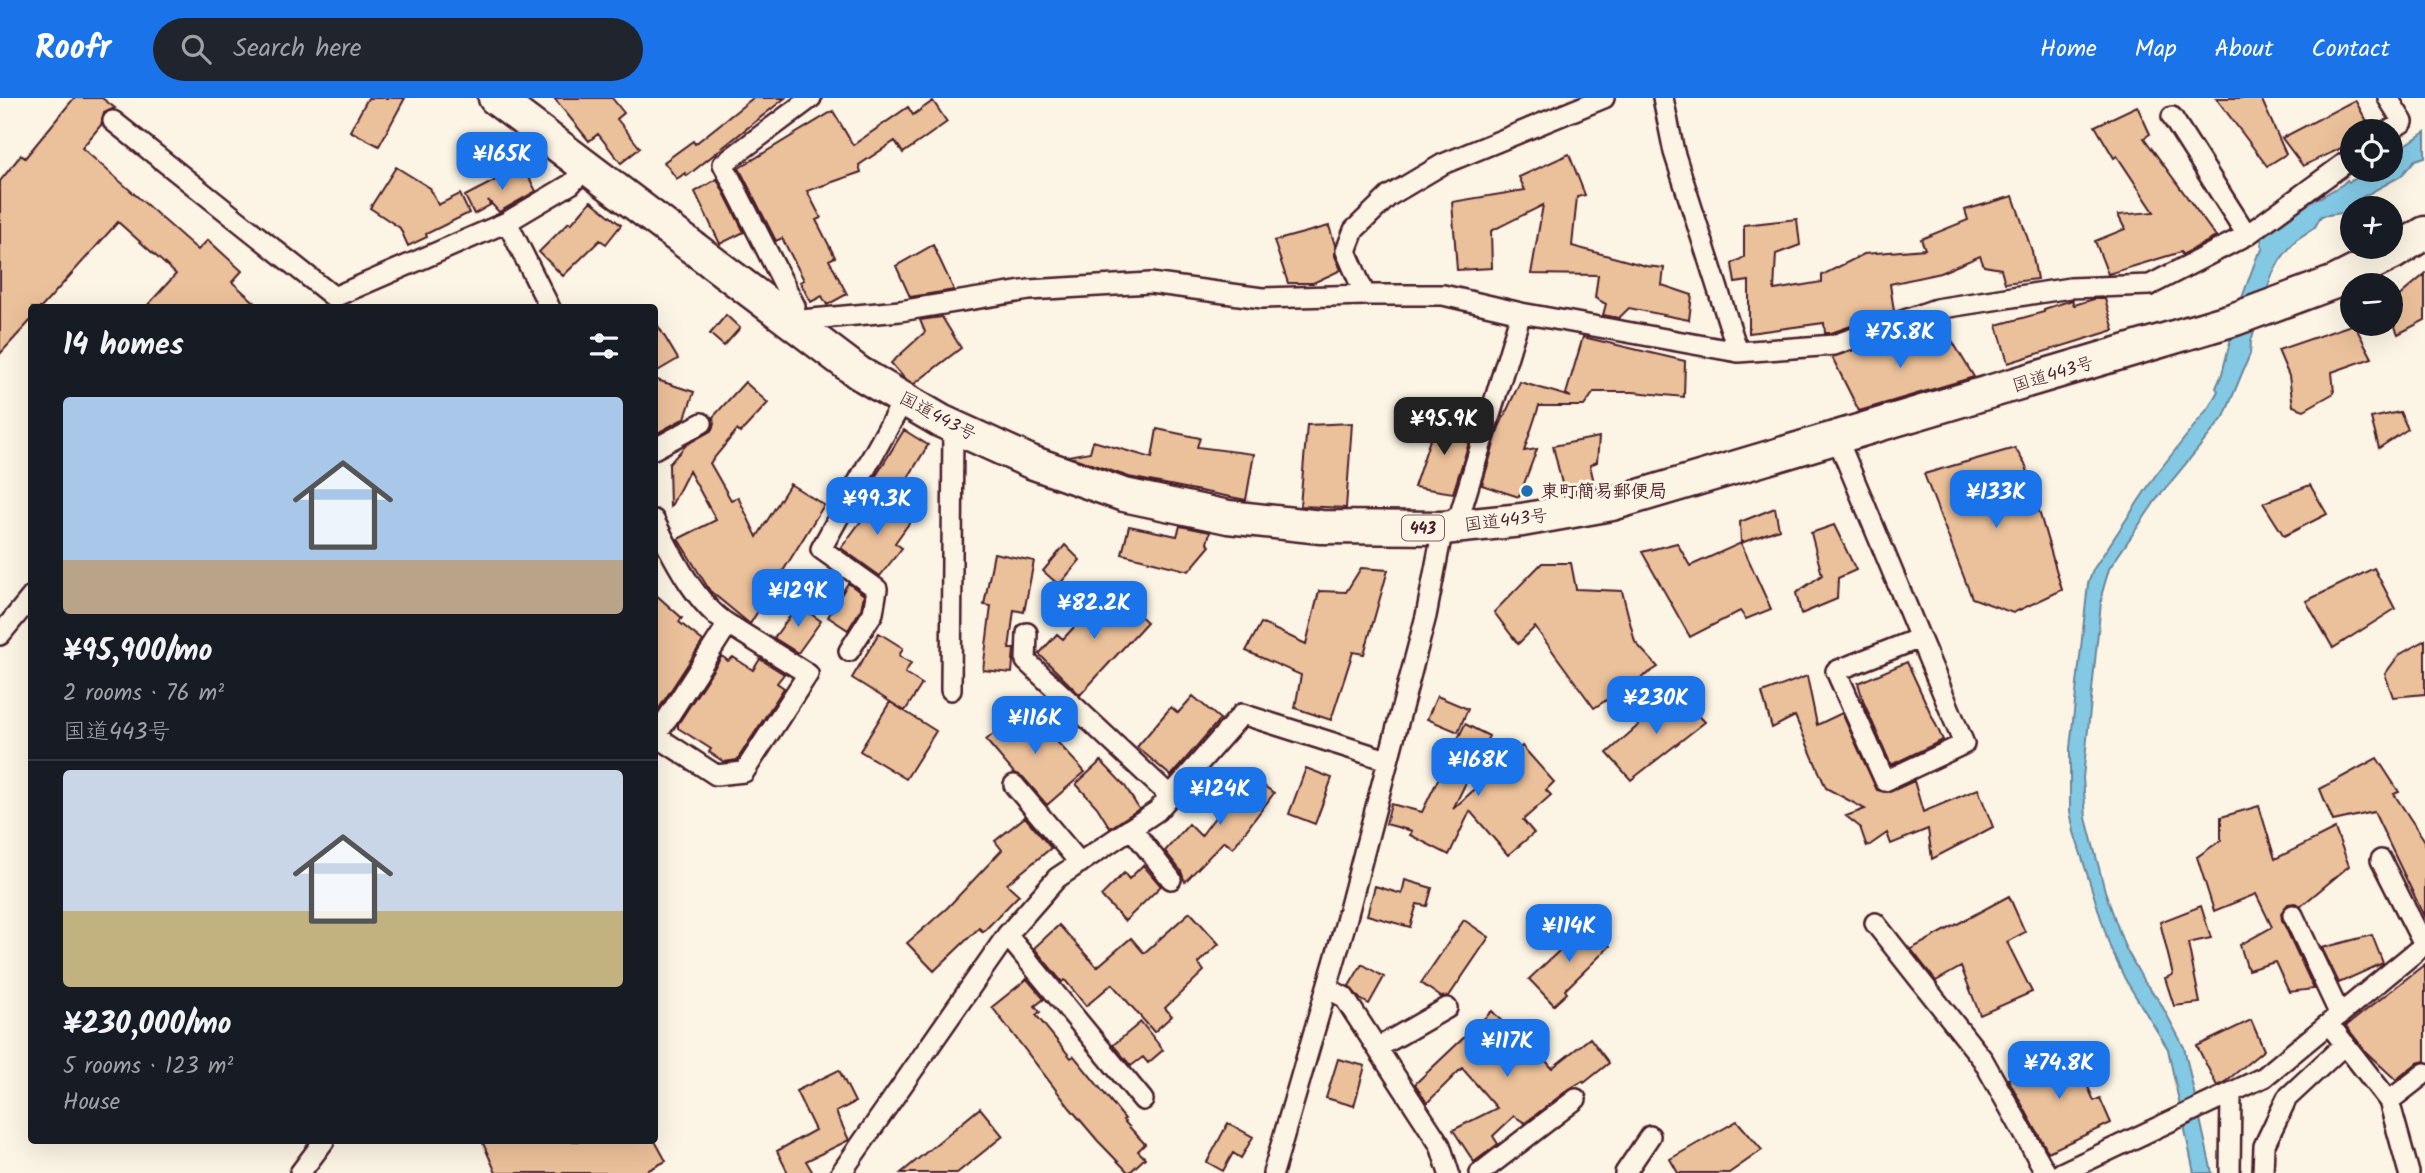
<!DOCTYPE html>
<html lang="en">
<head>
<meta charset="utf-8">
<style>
  :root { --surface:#171b24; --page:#20242c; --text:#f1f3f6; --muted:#9ea1a6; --line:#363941; --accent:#1a73e8 }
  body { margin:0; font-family:Kalam,"Klee One",sans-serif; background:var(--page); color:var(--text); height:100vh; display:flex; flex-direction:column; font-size:26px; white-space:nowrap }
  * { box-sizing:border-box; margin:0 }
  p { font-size:23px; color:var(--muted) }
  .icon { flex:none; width:38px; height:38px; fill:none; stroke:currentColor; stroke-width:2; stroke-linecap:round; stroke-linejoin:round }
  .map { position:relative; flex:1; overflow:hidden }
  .panel { position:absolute; left:28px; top:206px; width:630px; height:840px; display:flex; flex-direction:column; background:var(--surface); border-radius:7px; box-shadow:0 7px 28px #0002 }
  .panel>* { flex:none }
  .buttons { position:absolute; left:2340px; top:21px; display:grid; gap:14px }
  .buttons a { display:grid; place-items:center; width:63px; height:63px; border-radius:50%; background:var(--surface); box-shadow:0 7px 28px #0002; font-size:35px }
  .price { position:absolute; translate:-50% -60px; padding:0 16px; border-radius:14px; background:var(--accent); color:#fff; font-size:23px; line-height:46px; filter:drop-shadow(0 2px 4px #0008) }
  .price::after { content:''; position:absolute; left:50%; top:42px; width:21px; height:16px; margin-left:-10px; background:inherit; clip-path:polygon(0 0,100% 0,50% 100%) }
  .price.active { background:#222; color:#fff }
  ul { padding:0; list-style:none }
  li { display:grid; align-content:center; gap:14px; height:371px; padding:0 35px }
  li+li { border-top:2px solid var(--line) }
  li span { display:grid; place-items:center; height:217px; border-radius:7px; color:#555 }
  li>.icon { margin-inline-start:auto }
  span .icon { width:126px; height:126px; fill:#fffc; stroke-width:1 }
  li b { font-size:30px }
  h2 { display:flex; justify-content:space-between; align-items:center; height:84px; padding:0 35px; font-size:30px }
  header { display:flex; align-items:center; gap:42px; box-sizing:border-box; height:98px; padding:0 35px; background:var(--accent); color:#fff }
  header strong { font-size:33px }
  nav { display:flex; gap:38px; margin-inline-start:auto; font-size:24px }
  .search { width:490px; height:63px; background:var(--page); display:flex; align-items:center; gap:18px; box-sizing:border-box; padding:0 24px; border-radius:38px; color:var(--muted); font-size:26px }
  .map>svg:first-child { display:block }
  .water { fill:#83c9e4; stroke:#6c859a; stroke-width:2 }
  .building { fill:#ebc19b; stroke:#4a1f2b; stroke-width:2 }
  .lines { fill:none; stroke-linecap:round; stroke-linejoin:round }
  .minor-casing { stroke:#4a1f2b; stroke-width:24 }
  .trunk-casing { stroke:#4a1f2b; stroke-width:37 }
  .minor { stroke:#fcf5e5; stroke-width:19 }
  .trunk { stroke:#fcf5e5; stroke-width:32 }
  .poi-dot { fill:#1f6fb2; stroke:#fcf5e5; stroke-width:2.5 }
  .labels { text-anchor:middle; stroke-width:6; stroke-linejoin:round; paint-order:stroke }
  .shield { fill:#fcf5e5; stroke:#7f5f63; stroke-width:2 }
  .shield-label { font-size:16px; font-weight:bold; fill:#4a1f2b }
  .street-label { font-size:18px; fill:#4a1f2b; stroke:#fcf5e5 }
  .poi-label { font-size:18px; font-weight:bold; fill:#4a1f2b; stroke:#fcf5e5; text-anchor:start }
</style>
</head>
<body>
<header>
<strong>Roofr</strong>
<div class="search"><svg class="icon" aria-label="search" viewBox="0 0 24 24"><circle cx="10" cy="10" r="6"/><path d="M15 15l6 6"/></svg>Search here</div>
<nav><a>Home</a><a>Map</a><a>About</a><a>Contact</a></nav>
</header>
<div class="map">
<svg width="2425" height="1075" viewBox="0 0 2425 1075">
  <rect width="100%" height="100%" fill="#fcf5e5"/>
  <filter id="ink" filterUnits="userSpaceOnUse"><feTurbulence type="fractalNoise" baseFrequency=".0143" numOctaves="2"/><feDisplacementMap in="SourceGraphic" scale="14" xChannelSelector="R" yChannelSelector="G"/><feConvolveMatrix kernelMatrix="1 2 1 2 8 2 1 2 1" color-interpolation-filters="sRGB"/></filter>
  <g filter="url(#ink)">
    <path class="water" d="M2425,34V59L2415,62L2401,78L2357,102L2342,115L2321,118L2315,129L2296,142L2280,162L2272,177L2251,243L2250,256L2224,319L2156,402L2109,471L2102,495L2083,680L2086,720L2105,793L2124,847L2143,882L2160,904L2184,949L2212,1075H2194L2168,951L2125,881L2110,849L2074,734L2070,713V650L2088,486L2093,472L2155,378L2209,309L2218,293L2216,290L2222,276L2239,208L2258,156H2260L2263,149L2261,148L2262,140L2307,103L2321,99L2343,86L2347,82L2349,84L2361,78L2360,73L2363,72H2390L2391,57Z"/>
    <path class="building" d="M74,0H102L115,10L104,15L101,27L82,50L198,152L208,142L242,173L232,184L261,210H145L176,176L118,124L41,210H32V221L0,256V83L21,57L25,60Z
      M368,0H405L379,48L350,33Z
      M554,0H612L624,15L617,21L640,50L621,65L598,36L589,43Z
      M753,0H785L687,78L685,75L677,81L664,64L693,43L695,46Z
      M2216,0H2261L2286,56L2267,68Z
      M2355,2L2372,33H2352V45L2303,68L2282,40Z
      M933,3L947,24L922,42L903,55L895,43L859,67L861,74L807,93L821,120L816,122L835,159L829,162L847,196L827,207L822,198L811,204L800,184L804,182L782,140L776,143L739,70L833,13L853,47L908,9L913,17Z
      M2137,8L2150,36L2144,40L2216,139L2182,157L2181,154L2108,176L2095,143L2125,131L2118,117L2154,114L2117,58L2114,60L2095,28Z
      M1569,56L1585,97L1577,99L1572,148L1646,168L1664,170L1662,187L1692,197L1689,222L1629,210L1619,220L1603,217L1606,206L1595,200L1598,177L1531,176L1543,107L1491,133L1492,170L1457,172L1452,104L1525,92L1519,79Z
      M523,68L536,93L499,114L488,102L490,107L474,116L465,98Z
      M396,69L430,90L438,107L460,96L469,115L426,136L427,139L408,148L400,130L370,110Z
      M717,81L744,134L720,146L695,94Z
      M2013,98L2032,153L2037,181L2005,185L2001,171L1984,168L1980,158L1940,175L1890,186L1894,213L1831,235H1825L1824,225L1749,235V183L1735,185L1732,166L1744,159V127L1797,121L1800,147L1776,156L1774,192L1822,184V177L1864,156L1925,151L1921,141L1968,122L1965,112Z
      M591,103L621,127L606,146L600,142L563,178L539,154L569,124L571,126Z
      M1329,128L1335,147V158L1341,172L1313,185H1288L1274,143Z
      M933,147L954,192L910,199L896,168Z
      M2425,176V222L2398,236L2390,216V206Z
      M2094,201H2105L2114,232L2008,265L1997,227L2044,214V211L2069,203L2072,202L2074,207Z
      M726,217L740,230L724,248L710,236Z
      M942,219L961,250L914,286L904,280L891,265L925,234L920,222Z
      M654,221L678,261L654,275Z
      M2354,226L2372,260L2332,274L2334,295L2304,312L2293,308L2289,278L2278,252Z
      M1948,236L1974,279L1859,313L1832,259L1898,238L1900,249Z
      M1583,239L1685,263L1684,299L1633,294H1594L1584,308H1539L1524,353L1537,351L1519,399L1482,387L1499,329L1520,284L1571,299L1566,296Z
      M654,281L694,294L685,320L654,337Z
      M745,284L768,305L740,335L737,332L710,365L731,402L738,399L757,439L790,386L824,407L750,526L710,493L678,441L716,422L689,373L670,410L669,366L686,347L712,332L714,326L713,319Z
      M2400,314L2408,331L2379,350L2371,320Z
      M1437,321L1474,329L1453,395L1414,389Z
      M1352,325L1346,410L1300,408L1307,327Z
      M1157,331L1200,340L1197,349L1254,356L1246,402L1129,379L1068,358L1090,354L1093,343L1152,360Z
      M904,332L928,347L892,406L868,391Z
      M1599,339L1597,364L1590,367L1595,389L1564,394L1553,348Z
      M2015,350L2026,368L2062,492L2013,515L1972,500L1924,376Z
      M2310,387L2327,416L2284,438L2263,405Z
      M878,400L910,424L895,445L902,450L880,478L841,450Z
      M1775,410L1779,431L1741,445L1740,424Z
      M1834,427L1856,472L1838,480L1837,501L1801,516L1796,495L1822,477L1811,435Z
      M1129,428L1177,438L1180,428L1210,434L1207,445L1210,448L1189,473L1122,456Z
      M1677,445L1690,468L1741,445L1771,511L1746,521L1740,513L1690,539L1642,454Z
      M1065,447L1080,462L1059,487L1043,473Z
      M994,455L1034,463L1024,514L1014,512L1009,551H1014L1012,575L983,572L991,508L984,507Z
      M1542,465H1571L1576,491L1622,493L1635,544L1658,569L1594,610L1535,529L1518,546L1494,514Z
      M1361,470L1388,472L1364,556L1353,554L1331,622L1295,610L1301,577L1246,553L1261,525L1306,546L1319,493L1346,494Z
      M2374,470L2395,511L2333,550L2306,503Z
      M848,485L864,497L861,511L848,532L828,519Z
      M1110,490L1147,524L1080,597L1039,556L1057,536L1063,541Z
      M654,495L682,520L679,524L703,543L658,612L654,610Z
      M798,507L821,523L798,555L774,540Z
      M879,535L903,550L899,558L911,565L905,575L922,586L905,613L852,580Z
      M2425,542V596L2393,599L2385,576L2399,557Z
      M722,558L728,563L733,559L753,572L760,561L784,576L777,585L784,590L737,662L724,664L709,654L711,651L678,630V626Z
      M1907,564L1943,642L1891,667L1864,605L1858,585Z
      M1807,578L1817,627L1842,615L1877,692L1890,694L1914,683L1923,714L1978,691L1993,729L1932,761L1928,731L1891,746L1887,735L1867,749L1860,729L1846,718L1865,711L1826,690L1795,618L1772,630L1762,595Z
      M1676,594L1705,624L1631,682L1607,655Z
      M1193,598L1220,621L1171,678L1137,649L1171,609L1178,615Z
      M1437,598L1468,611L1458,634L1427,621Z
      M890,604L936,633L906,681L860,653Z
      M1025,609L1085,674L1047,707L1023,679L1014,675L986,642Z
      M1465,626L1489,638L1453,711L1522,648L1554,684L1546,692L1551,697L1523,722L1534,735L1508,757L1470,713L1449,757L1410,737L1412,733L1386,726L1391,706L1422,714Z
      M2377,660L2399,694L2394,696L2425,743V820L2374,714L2333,723L2320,691Z
      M1101,663L1125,688L1139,711L1110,730L1097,709L1076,686Z
      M1306,670L1332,680L1315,726L1289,716Z
      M1244,674L1274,695L1233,750L1224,743L1185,784L1181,773L1165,753L1189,726L1201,738L1236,691L1233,689Z
      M2259,708L2275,761L2335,731L2349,768L2301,808L2295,805L2288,806L2281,815L2282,822L2314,891L2289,894L2275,864L2248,872L2240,847L2272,829L2256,796L2214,813L2197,759L2221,742V719Z
      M1025,719L1051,750L1007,786L1019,797L983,834L979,830L934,873L907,845L947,810L1002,752L995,743Z
      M1143,767L1161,788L1125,823L1101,798L1124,775L1129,781Z
      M1405,782L1432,790L1427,808L1417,806L1410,829L1367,817L1375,788L1402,796Z
      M2009,798L2025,834L2007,844L2032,894L1980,917L1961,869L1936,883L1911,851Z
      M2201,808L2211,840L2188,845L2200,905L2174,908L2165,880L2173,877L2160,824Z
      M1190,814L1219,846L1198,865L1204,873L1165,910L1172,918L1154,934L1112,886L1086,908L1065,882L1062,884L1034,850L1059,827L1097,869L1131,840L1144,855Z
      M1464,822L1489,839L1449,898L1441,899L1421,885Z
      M1589,825L1610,848L1565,892L1567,895L1554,907L1529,881Z
      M2372,837L2383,865L2339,885L2322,850Z
      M1362,866L1384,879L1369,906L1360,901L1349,888Z
      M2425,866V963L2417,965L2396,982L2367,955L2346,928Z
      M1027,881L1044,901L1035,908L1040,914L1036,917L1071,960L1074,958L1125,1021L1123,1022L1145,1046L1138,1053L1145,1060L1129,1075L1098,1043L1070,1010L992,909Z
      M1492,913L1529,952L1533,948L1552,970L1590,940L1609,965L1584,985L1583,983L1569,991L1525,1025L1514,1018L1493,1038L1498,1046L1474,1064L1453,1032L1497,1010L1462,970L1427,1005L1415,986Z
      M2251,922L2264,952L2225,984L2217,988L2197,948Z
      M1141,924L1163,952L1148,965L1143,959L1131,968L1113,947Z
      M2071,949L2094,1003L2100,1000L2111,1025L2048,1054L2008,981Z
      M1338,961L1365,968L1354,1008L1326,1000Z
      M839,972L855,1004L836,1014L849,1042L806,1063L813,1075H788L777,1053L815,1032L796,993Z
      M980,1010L1003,1038L957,1075H901Z
      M1737,1023L1762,1052L1729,1075H1678L1670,1061Z
      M1228,1025L1253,1039L1241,1060L1233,1055L1223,1073L1207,1064Z
      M482,1043H655L666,1063L643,1075H496Z"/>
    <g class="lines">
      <defs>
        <path id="minor" d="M811,0L723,66L795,208L790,223L900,213L1029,192L1150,185L1262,200L1365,197
          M2388,0L2403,24L2389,33
          M2172,19L2247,137L2352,60
          M113,23L334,199L507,124L571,86L587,69
          M507,124L550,210
          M1521,215L1738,254L1674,54L1663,0
          M1738,254L1834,247L1936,211L2070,190L2150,187L2247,137
          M1837,340L1964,646L1885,683L1836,573L1920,540
          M654,351L702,325
          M654,422C671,455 695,506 728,526L808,576L744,674L716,677L656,638L728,526
          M1027,535L1026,563L1170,698
          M0,537L32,498
          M849,553L873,515L877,491L821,451L904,301
          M951,592L953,329
          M1014,687L1080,765
          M1131,730L1171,781
          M2381,762L2424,847
          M2293,817L2340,917
          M1875,825L1983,962L2046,1075
          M1007,837L1143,1002
          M1327,890L1344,899L1440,1047L1449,1075
          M2329,926L2389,1003L2409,1075
          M1377,950L1447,910
          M2389,1003L2425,975
          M300,1075L324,1043
          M841,1075L1007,837L1057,780L1157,713L1242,616L1387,662
          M1273,1075L1345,827L1426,518L1443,430L1460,416L1521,215L1443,197H1365L1346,153L1354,132L1389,98L1443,66L1604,0
          M1480,1075L1576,1001
          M1625,1075L1650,1038
          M2061,1075L2264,979L2425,846
          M2230,1075L2231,995
          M2263,1075L2264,1048L2287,1000L2345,946"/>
        <path id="trunk" d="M495,0L859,275L941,323L1031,364L1124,397L1228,419L1321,429L1443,430L1522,422L1612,406L2235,221L2335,184L2393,155L2425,135"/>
      </defs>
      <use href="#minor" class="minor-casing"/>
      <use href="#trunk" class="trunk-casing"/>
      <use href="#minor" class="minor"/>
      <use href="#trunk" class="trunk"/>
    </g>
  </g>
  <circle class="poi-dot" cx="1527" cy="393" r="7"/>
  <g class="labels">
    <rect class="shield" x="1402" y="417.5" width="42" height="25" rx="5"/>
    <g class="shield-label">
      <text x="1423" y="436">443</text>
    </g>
    <g class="street-label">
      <text transform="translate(2053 276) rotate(-17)" y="6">国道443号</text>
      <text transform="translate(938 318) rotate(28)" y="6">国道443号</text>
      <text transform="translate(1506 422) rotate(-7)" y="6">国道443号</text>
    </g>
    <g class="poi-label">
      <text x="1541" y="399">東町簡易郵便局</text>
    </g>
  </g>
</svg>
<div class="buttons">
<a><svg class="icon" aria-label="locate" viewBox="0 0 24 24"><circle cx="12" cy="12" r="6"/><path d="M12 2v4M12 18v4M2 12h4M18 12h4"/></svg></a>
<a>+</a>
<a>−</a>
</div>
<b class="price" style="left:502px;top:94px">¥165K</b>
<b class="price" style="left:1900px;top:272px">¥75.8K</b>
<b class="price active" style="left:1444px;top:359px">¥95.9K</b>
<b class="price" style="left:1996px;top:432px">¥133K</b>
<b class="price" style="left:877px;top:439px">¥99.3K</b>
<b class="price" style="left:798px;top:531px">¥129K</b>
<b class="price" style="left:1094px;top:543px">¥82.2K</b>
<b class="price" style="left:1656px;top:638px">¥230K</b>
<b class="price" style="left:1035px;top:658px">¥116K</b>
<b class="price" style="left:1478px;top:700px">¥168K</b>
<b class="price" style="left:1220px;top:729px">¥124K</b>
<b class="price" style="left:1569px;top:866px">¥114K</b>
<b class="price" style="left:1507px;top:981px">¥117K</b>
<b class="price" style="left:2059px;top:1003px">¥74.8K</b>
<section class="panel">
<h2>14 homes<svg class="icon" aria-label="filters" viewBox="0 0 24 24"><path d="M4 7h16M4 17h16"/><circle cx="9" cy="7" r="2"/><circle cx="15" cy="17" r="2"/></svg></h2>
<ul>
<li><span style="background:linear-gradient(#a9c7e8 75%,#b9a48a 0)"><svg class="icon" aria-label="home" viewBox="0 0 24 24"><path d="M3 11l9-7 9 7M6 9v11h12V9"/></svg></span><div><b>¥95,900/mo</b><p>2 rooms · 76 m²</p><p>国道443号</p></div></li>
<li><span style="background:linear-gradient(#c9d6e8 65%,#c2b280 0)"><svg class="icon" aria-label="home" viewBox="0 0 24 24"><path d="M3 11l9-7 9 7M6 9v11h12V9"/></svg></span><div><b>¥230,000/mo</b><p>5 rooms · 123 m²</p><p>House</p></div></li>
</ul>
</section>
</div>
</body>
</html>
